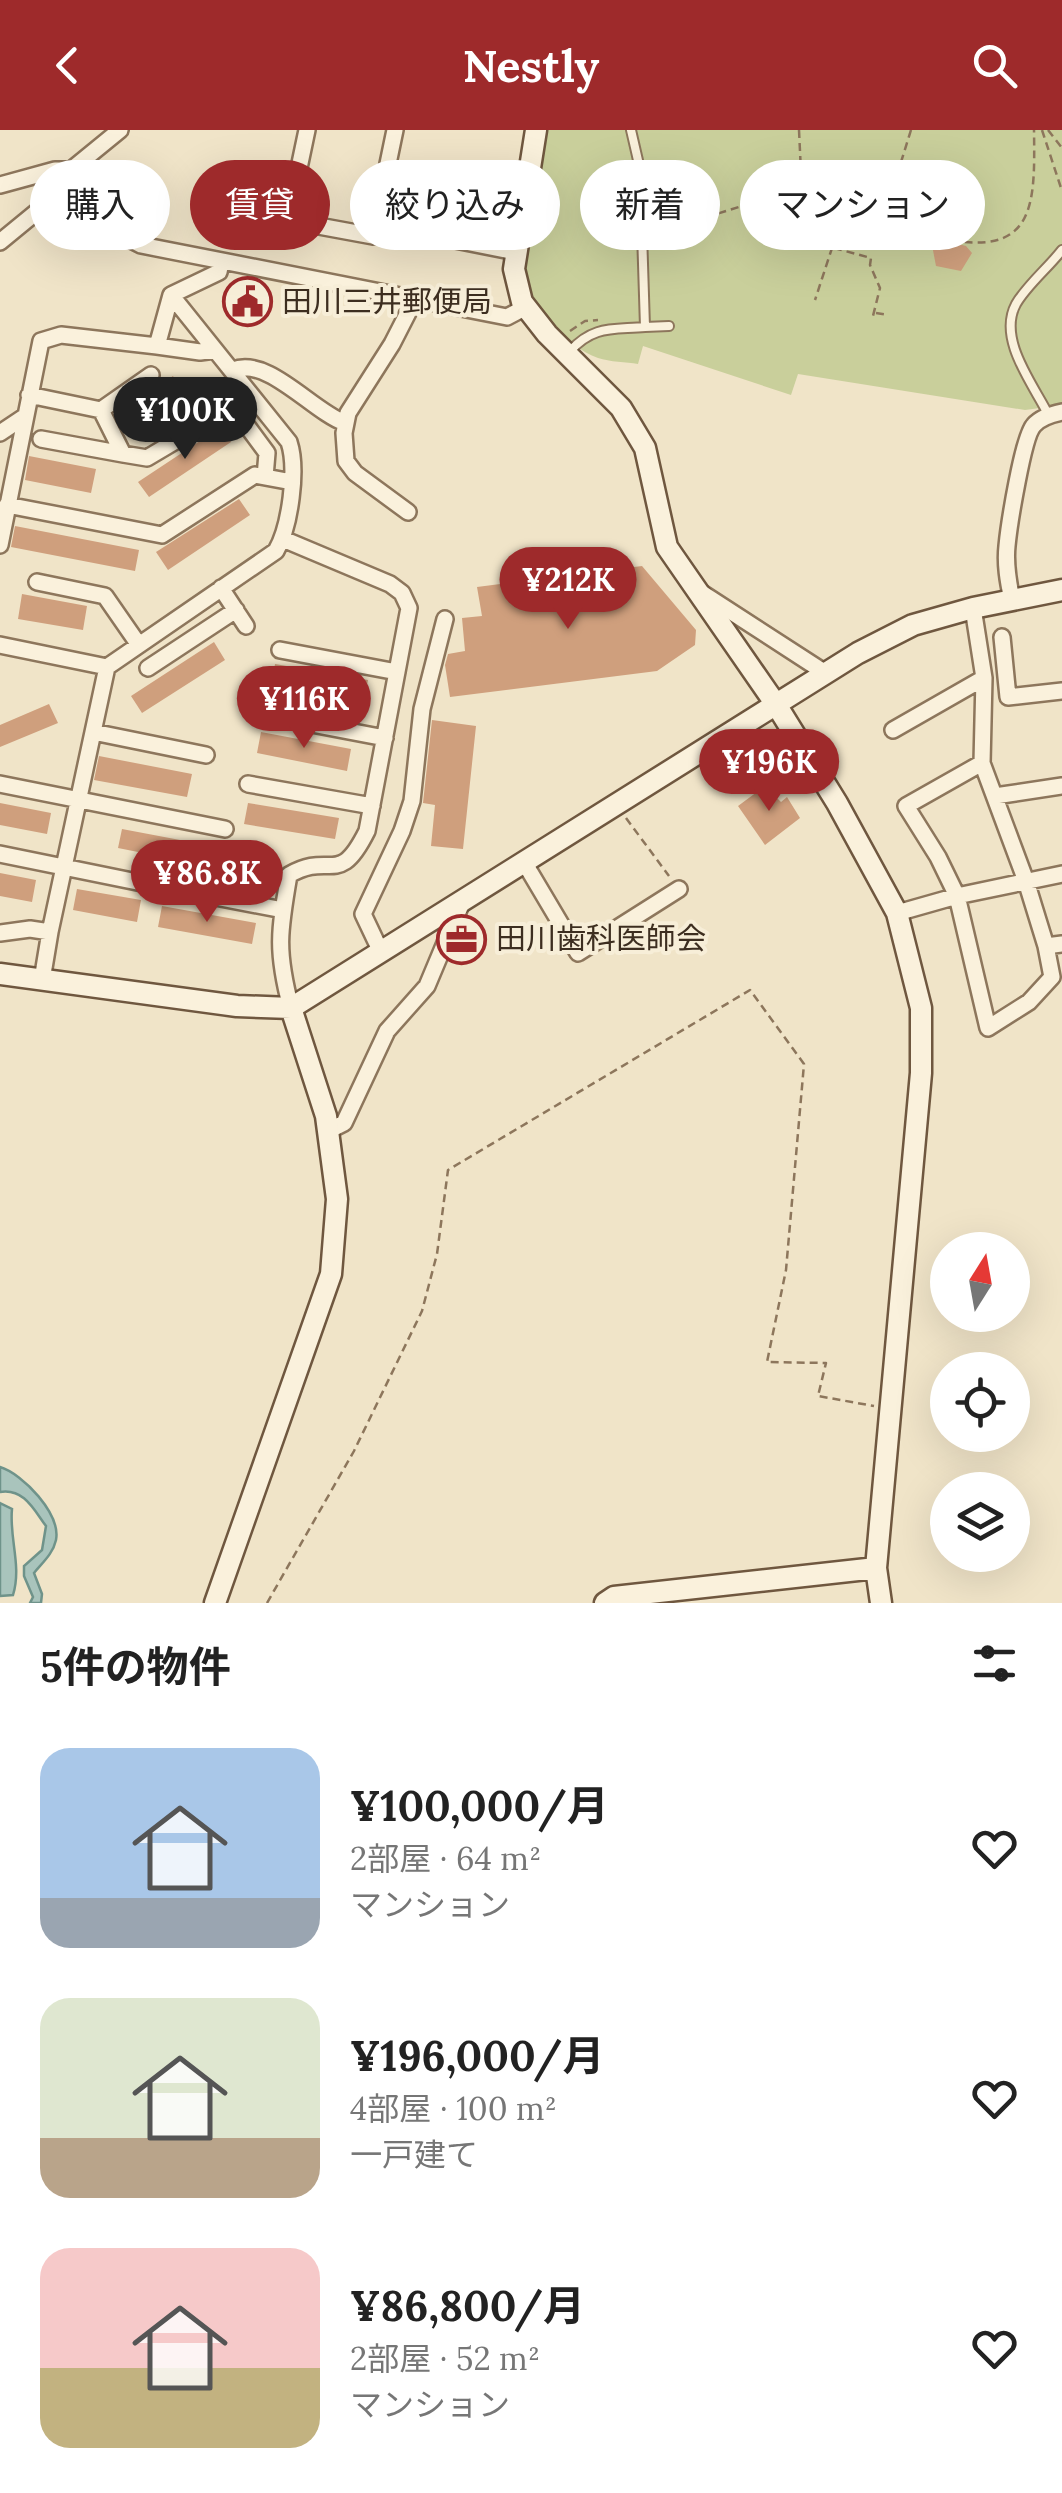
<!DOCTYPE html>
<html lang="ja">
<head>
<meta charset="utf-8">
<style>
  :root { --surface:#fff; --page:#f6f6f6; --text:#222; --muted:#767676; --accent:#9e2a2b }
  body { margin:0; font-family:Lora,"Noto Sans JP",serif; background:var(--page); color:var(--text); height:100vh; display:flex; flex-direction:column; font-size:38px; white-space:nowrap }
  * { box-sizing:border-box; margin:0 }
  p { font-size:32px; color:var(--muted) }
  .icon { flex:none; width:55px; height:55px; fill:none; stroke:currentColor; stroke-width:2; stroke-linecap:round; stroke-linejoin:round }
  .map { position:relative; height:1473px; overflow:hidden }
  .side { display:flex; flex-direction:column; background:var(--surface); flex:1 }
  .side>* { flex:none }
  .hud { position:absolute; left:30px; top:30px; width:1002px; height:90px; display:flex; gap:20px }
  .needle { width:65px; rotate:11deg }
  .controls { position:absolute; left:930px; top:1102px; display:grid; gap:20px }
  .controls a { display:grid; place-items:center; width:100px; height:100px; border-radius:50%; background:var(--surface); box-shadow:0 10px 40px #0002; font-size:50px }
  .price { position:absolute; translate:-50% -85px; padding:0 22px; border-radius:35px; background:var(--accent); color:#fff; font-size:32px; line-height:65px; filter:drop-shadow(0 2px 5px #0008) }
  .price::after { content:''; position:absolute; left:50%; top:60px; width:30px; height:22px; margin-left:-15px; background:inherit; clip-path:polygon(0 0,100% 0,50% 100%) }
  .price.current { background:#222; color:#fff }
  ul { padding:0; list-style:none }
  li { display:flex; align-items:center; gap:30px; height:250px; padding:0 40px }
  li span { display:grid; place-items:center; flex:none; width:280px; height:200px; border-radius:30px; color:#555 }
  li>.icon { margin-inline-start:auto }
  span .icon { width:120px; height:120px; fill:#fffc; stroke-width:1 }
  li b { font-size:42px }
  h2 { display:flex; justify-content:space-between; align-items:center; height:120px; padding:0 40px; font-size:42px }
  .pill { padding:0 35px; border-radius:45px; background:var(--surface); box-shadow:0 10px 40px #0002; font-size:35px; line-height:90px }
  .pill.current { background:var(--accent); color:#fff }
  header { display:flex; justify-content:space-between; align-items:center; height:130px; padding:0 40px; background:var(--accent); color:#fff; font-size:45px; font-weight:700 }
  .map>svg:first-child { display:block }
  .green { fill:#c9cf9b }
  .water { fill:#a9c4bc; stroke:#6f938a; stroke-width:2.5 }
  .building { fill:#cf9f7d }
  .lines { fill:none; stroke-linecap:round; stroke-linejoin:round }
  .lane-casing { stroke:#8d765c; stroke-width:12 }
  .street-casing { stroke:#8d765c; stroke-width:20 }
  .secondary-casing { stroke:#6f573f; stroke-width:25 }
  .path { stroke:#8d765c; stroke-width:2.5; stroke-dasharray:8 5; stroke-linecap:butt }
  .lane { stroke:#faf1dc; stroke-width:8 }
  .street { stroke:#faf1dc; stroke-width:15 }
  .secondary { stroke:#faf1dc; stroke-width:20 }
  .labels { text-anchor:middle; stroke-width:8; stroke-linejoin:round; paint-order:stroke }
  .poi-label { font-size:30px; fill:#3d2e20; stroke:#f7eed8; text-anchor:start }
</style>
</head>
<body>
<header><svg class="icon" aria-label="back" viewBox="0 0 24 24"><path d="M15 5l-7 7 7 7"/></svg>Nestly<svg class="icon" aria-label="search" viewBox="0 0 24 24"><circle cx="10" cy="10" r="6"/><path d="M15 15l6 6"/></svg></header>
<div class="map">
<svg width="1062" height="1473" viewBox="0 0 1062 1473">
  <rect width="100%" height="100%" fill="#f0e4c8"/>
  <path class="green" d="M545,0H1062V275L1025,280L798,244L791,265L643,216L638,234C626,232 610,232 598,228C566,216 531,179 523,147Z"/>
  <path class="water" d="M0,1337C23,1344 61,1384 56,1410C53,1424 42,1433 34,1443L42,1464L41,1473H30L33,1467L24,1446V1436L42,1420L46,1396C34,1380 24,1358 0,1362Z
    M0,1373L12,1379C9,1408 22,1436 13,1465L0,1466Z"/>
  <path class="building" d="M941,110L966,116L972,123L961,141L936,136L932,115Z
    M173,246L186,268L125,303L115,284Z
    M221,297L231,312L149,367L138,352Z
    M29,326L96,339L91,363L25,350Z
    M239,369L250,385L168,440L156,422Z
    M15,396L139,420L135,441L11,417Z
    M642,436L696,500L695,515L657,541L450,567L445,535L448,524L465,521L462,488L482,486L477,457Z
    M22,464L87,476L83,500L18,489Z
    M214,512L225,530L142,583L131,566Z
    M275,534L368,550L364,570L272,554Z
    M49,574L58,593L0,617V595Z
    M432,590L476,596L463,719L431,716L435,675L423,673Z
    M261,602L351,619L347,641L257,623Z
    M99,626L192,644L187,667L94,650Z
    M765,656L781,672L787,667L800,688L765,715L738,676Z
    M0,673L51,683L47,704L0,695Z
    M248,673L339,688L335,709L244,694Z
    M122,699L217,717L213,737L118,718Z
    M0,743L36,750L32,772L0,766Z
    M77,759L141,770L137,792L73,780Z
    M162,776L256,793L252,814L158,797Z"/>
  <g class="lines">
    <defs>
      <path id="lane" d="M645,197L669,196
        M570,221C594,195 612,200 645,197L640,39L631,0
        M1048,284C1033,254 997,209 1016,174C1027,155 1048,138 1062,120"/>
      <path id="street" d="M307,0L290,81L297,92L373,106L395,0
        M71,40C91,66 110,102 141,115L507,187L526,177
        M0,55L55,40H71
        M445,108L516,122
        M0,112L45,75L71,40L120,0
        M157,216L200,222L215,220
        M233,240C268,226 312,281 345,293
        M29,265L101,280L151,245
        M0,303L24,287
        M41,309L123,324L101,280
        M123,324L147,328L233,277L267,323L265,347
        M7,375L162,405L255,345L292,352
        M408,382L355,343L346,331L344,303L348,283L392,214L415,169
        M283,409L390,454L402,463L409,478L367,701C338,759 332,720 289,745C279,802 276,821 291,878
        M0,415L41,211L61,205L157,216L171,165L219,142L221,132
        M37,452L105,466L139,515
        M221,458L246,496
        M702,463L827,544
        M1012,470C1008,451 1005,434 1007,416C1009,395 1023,306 1034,295C1041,287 1052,284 1062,282
        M973,478L984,548L982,633L1026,751L1046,816L1062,814
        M1002,507L1008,567L1062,561
        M0,515L107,537
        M280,520L397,542
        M148,538L236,480
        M259,584L385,608
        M893,600L984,548
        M93,602L206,625
        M982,633L906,676L938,727L957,766L988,898L1029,872L1052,847L1046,816
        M0,654L225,699
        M248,654L372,676
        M995,666L1062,656
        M0,724L147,754
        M524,732L578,823L679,759
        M179,760L283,780
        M897,783L957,766L1062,744
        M0,803L30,799L50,802
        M381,822L363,784L402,701L412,671L422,579L445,489
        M42,850L50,802L107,537L276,421C290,397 298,339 289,312L171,165
        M328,1001L344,993L387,901L427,856L463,770"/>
      <path id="secondary" d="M536,0L514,139L522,172L547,204L621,278L645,318L667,417L777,576L837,673L897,783L921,878V943L876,1438L881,1473
        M0,844L237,876L291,878L858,523L913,495L973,478L1062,460
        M215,1473L331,1144L337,1069L326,986L291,878
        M605,1473L614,1467L876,1438"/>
    </defs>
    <use href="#lane" class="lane-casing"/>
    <use href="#street" class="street-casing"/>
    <use href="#secondary" class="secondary-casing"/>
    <path class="path" d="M799,0L802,64L850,63L815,170
      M911,0L892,61L891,86C903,103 921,104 940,108C1036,129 1035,75 1034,0
      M1042,0L1062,61
      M1048,0L1062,18
      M851,63L874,66
      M654,89L707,87L758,71L796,68L802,64
      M834,118L871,128L870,135L880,158L872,190
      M876,183L888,185
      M570,201L585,191L598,190
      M626,688L669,746
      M267,1473L354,1321L422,1181L437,1124L448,1040L750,860L804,934L786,1140L767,1232L826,1233L818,1266L874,1276"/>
    <use href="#lane" class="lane"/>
    <use href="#street" class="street"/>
    <use href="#secondary" class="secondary"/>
  </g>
  <defs>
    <symbol id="civic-ring" viewBox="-11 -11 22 22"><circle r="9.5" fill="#f7eed8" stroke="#9e2a2b" stroke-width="1.5"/><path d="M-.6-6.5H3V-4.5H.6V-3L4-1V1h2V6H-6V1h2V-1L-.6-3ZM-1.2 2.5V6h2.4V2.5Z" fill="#9e2a2b"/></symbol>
    <symbol id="office-ring" viewBox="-11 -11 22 22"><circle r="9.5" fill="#f7eed8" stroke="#9e2a2b" stroke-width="1.5"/><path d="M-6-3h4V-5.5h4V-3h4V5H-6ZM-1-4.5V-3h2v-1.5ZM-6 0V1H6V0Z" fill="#9e2a2b"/></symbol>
  </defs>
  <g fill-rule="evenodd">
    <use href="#civic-ring" x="220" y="144" width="55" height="55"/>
    <use href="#office-ring" x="434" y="782" width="55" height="55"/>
  </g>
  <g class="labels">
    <g class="poi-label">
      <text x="282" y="182">田川三井郵便局</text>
      <text x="496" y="819">田川歯科医師会</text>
    </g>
  </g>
</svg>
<div class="controls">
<a><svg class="needle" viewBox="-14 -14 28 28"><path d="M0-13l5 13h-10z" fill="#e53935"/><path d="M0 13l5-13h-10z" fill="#767676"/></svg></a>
<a><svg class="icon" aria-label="locate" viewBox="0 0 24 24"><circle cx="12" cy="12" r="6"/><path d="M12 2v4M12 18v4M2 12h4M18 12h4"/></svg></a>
<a><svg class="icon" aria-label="layers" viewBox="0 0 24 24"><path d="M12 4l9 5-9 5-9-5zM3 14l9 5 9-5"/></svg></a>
</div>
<b class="price current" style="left:185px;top:332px">¥100K</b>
<b class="price" style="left:568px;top:502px">¥212K</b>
<b class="price" style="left:304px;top:621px">¥116K</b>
<b class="price" style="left:769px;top:684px">¥196K</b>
<b class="price" style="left:207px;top:795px">¥86.8K</b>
<div class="hud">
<a class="pill">購入</a>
<a class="pill current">賃貸</a>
<a class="pill">絞り込み</a>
<a class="pill">新着</a>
<a class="pill">マンション</a>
</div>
</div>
<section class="side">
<h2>5件の物件<svg class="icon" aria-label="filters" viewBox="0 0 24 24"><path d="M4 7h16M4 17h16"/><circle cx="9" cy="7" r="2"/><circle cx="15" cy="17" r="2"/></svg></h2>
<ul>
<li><span style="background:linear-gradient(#a9c7e8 75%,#9aa5b1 0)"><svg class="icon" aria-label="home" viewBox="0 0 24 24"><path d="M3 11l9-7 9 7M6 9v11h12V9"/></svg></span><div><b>¥100,000/月</b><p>2部屋 · 64 m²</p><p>マンション</p></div><svg class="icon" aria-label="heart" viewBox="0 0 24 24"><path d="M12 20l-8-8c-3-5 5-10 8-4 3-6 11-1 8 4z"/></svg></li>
<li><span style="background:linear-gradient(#dfe7d0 70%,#b9a48a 0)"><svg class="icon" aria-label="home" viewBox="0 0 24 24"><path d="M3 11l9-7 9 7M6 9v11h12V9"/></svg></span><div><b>¥196,000/月</b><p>4部屋 · 100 m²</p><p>一戸建て</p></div><svg class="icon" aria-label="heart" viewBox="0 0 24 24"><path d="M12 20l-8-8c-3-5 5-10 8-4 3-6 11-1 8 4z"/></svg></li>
<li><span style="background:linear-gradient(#f6c9c9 60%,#c2b280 0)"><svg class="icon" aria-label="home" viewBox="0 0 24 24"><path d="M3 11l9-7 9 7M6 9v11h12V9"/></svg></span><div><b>¥86,800/月</b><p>2部屋 · 52 m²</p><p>マンション</p></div><svg class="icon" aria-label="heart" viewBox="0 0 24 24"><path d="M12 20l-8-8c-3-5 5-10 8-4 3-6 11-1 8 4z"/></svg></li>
</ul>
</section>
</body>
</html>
